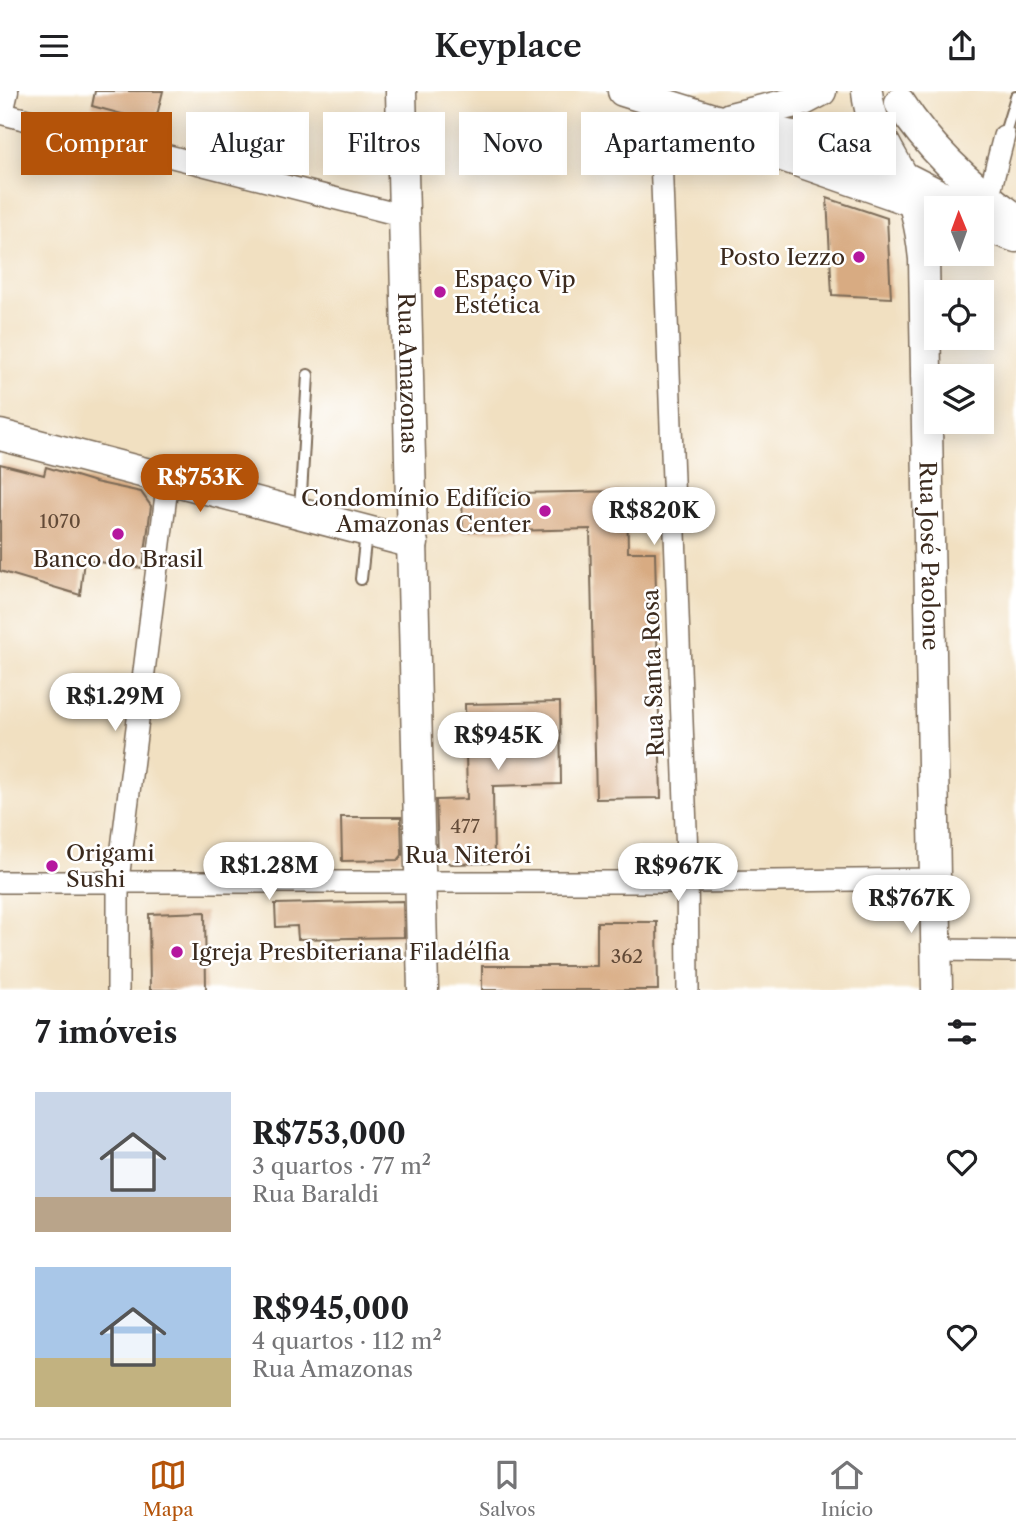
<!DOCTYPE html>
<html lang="pt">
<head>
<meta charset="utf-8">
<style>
  :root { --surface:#fff; --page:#f2f2f2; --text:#202124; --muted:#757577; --line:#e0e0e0; --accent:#b45309 }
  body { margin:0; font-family:"Libre Caslon Text",serif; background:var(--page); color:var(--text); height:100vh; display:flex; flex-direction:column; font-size:26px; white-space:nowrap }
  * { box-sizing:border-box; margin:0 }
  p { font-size:23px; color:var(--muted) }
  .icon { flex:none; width:38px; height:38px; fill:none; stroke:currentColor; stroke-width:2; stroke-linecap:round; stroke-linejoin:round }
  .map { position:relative; height:899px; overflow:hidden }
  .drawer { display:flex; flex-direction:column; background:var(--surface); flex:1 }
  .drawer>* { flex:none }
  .top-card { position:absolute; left:21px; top:21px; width:975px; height:63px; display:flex; gap:14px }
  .needle { width:46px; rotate:359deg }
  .controls { position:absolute; left:924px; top:105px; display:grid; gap:14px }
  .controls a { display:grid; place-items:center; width:70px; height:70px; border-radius:0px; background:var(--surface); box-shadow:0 4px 18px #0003; font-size:35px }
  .price { position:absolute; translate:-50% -60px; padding:0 16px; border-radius:24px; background:#fff; color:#222; font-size:23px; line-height:46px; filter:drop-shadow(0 2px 4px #0008) }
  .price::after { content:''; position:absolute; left:50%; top:42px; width:21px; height:16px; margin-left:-10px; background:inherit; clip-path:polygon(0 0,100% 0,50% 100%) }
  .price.selected { background:var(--accent); color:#fff }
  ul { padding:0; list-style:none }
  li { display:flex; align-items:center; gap:21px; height:175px; padding:0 35px }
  li span { display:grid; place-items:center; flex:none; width:196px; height:140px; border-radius:0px; color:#555 }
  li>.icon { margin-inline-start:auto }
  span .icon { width:84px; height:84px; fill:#fffc; stroke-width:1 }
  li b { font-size:30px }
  h2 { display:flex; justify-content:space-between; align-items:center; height:84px; padding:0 35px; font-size:30px }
  .tag { padding:0 24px; border-radius:0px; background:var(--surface); box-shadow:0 4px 18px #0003; font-size:24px; line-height:63px }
  .tag.selected { background:var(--accent); color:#fff }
  header { display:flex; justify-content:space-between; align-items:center; height:91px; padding:0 35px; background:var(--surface); font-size:32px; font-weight:600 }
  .menu { display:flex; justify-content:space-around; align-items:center; height:98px; border-top:2px solid var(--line); background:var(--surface); font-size:19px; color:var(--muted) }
  .menu a { display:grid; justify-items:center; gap:4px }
  .menu .selected { color:var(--accent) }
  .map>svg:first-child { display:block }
  .building { fill:#d8ab82 }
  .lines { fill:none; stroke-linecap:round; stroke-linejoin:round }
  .lane-casing { stroke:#7b6a57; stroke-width:14 }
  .street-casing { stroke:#7b6a57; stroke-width:24 }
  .secondary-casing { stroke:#7b6a57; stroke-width:33 }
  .lane { stroke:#fff; stroke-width:10 }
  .street { stroke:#fff; stroke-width:21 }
  .secondary { stroke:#fff; stroke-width:30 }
  .poi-dot { fill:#b5179e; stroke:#fff; stroke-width:2.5 }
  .labels { text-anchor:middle; stroke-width:5; stroke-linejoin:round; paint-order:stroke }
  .number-label { font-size:19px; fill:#624a37 }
  .poi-label { font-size:23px; fill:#3b2a1e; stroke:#fff; text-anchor:start }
  .street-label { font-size:23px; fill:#3b2a1e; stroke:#fff }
</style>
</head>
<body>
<header><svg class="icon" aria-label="menu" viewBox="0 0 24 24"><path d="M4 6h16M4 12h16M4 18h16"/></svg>Keyplace<svg class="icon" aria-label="share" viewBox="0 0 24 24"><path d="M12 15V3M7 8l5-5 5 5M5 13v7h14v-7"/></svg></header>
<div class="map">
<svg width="1016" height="899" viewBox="0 0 1016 899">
  <rect width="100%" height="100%" fill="#fff"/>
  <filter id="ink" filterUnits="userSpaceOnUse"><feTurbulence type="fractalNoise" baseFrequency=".0143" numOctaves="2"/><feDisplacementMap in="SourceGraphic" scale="14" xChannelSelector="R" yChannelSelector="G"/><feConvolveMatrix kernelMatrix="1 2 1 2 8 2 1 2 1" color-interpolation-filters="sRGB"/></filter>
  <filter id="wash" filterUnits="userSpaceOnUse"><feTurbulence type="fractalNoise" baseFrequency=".00686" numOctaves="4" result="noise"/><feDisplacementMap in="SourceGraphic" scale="28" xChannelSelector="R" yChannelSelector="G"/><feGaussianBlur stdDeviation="1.57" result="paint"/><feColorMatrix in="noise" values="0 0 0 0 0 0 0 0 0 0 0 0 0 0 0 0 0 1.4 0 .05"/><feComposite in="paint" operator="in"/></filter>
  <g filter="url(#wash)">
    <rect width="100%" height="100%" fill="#f1e0c1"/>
    <g id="blocks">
      <path class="building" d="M95,0H163L155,32L92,15Z
        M827,107L887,127L891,207L832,204Z
        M0,373L44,384L46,376L95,391L141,401L151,415L143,477L84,469L80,504L0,480Z
        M627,400L628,461H655L661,707L596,708L590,438L463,441L462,403Z
        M560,611L561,693L493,695L494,772L450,773L438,762L436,709L467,708L465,613Z
        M341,726H401L402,764L398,769L342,770Z
        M403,810L404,846L298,848L297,835L276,836L275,813Z
        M205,821L206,899H150L149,823Z
        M597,831H657L658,899H482V875H597Z"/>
    </g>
  </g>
  <g filter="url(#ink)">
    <use href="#blocks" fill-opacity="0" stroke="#7b6a57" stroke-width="2"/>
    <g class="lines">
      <defs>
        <path id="lane" d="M1004,45L1016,6
          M300,420L308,284
          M361,488L366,442"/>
        <path id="street" d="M659,12L687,765L688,899
          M0,22L404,125
          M988,108L1004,45
          M0,791H686L935,788
          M936,859L1016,860
          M118,899V789L168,388"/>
        <g id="secondary">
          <path id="s1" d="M401,0L423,899"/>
          <path d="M623,0L716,29L792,45L829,56L902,85L965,117"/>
          <path id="s2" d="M867,0C869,31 888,58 902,84C916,109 921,140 924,168L937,899"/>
          <path d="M900,12C930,59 971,96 1016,128"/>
          <path d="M0,13L3,0"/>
          <path d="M730,27L804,9L821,0"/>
          <path d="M731,47L926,115"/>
          <path d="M982,134L1016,146"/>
          <path d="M0,344L413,452"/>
        </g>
      </defs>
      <use href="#lane" class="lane-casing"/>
      <use href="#street" class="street-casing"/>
      <use href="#secondary" class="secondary-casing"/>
      <use href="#lane" class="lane"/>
      <use href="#street" class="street"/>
      <use href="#secondary" class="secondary"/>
    </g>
  </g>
  <g class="poi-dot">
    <circle cx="859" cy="166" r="7"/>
    <circle cx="440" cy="201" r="7"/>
    <circle cx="545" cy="420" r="7"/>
    <circle cx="118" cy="443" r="7"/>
    <circle cx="52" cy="775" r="7"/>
    <circle cx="177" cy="861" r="7"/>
  </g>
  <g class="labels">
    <g class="number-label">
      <text x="60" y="437">1070</text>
      <text x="465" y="742">477</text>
      <text x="627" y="872">362</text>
    </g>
    <g class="poi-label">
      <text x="845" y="174" text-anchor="end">Posto Iezzo</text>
      <text x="454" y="196">Espaço Vip<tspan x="454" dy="26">Estética</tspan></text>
      <text x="531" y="415" text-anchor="end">Condomínio Edifício<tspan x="531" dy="26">Amazonas Center</tspan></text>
      <text x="118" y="476" text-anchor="middle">Banco do Brasil</text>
      <text x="66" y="770">Origami<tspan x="66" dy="26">Sushi</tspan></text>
      <text x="191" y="869">Igreja Presbiteriana Filadélfia</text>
    </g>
    <g class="street-label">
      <text dy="8" stroke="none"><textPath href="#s1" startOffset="282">Rua Amazonas</textPath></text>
      <text dy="8" stroke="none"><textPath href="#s2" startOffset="476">Rua José Paolone</textPath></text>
      <text transform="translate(653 582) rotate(-92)" y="8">Rua Santa Rosa</text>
      <text x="468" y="772">Rua Niterói</text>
    </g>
  </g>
</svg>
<div class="controls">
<a><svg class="needle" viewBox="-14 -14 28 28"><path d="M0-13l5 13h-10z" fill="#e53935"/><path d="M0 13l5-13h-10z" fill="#757577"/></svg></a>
<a><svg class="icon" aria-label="locate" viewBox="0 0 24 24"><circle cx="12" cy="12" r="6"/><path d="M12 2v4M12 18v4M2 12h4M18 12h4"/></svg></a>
<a><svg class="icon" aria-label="layers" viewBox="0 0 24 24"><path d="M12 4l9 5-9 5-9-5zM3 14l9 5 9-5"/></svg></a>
</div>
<b class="price selected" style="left:200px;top:423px">R$753K</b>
<b class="price" style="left:654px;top:456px">R$820K</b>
<b class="price" style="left:115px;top:642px">R$1.29M</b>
<b class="price" style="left:498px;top:681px">R$945K</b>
<b class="price" style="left:269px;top:811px">R$1.28M</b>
<b class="price" style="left:678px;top:812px">R$967K</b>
<b class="price" style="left:911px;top:844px">R$767K</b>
<div class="top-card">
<a class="tag selected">Comprar</a>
<a class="tag">Alugar</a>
<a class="tag">Filtros</a>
<a class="tag">Novo</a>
<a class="tag">Apartamento</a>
<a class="tag">Casa</a>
</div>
</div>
<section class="drawer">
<h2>7 imóveis<svg class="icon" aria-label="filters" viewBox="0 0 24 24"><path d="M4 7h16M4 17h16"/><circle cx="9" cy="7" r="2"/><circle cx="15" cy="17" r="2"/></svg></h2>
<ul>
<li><span style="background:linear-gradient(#c9d6e8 75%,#b9a48a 0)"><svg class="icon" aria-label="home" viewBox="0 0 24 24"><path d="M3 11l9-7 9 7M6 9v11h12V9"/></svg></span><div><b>R$753,000</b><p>3 quartos · 77 m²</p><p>Rua Baraldi</p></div><svg class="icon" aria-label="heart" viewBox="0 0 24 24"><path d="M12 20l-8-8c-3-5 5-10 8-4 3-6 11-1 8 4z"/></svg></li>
<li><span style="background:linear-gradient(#a9c7e8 65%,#c2b280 0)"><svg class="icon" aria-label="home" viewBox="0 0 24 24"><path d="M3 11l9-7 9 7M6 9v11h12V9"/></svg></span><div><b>R$945,000</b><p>4 quartos · 112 m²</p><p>Rua Amazonas</p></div><svg class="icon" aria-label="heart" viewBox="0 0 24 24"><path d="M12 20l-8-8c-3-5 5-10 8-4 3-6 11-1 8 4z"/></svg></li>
</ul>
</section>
<nav class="menu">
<a class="selected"><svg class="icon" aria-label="map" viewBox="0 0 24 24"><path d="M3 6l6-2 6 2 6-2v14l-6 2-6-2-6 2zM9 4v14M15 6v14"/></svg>Mapa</a>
<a><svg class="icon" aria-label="saved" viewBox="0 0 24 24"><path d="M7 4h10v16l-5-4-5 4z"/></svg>Salvos</a>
<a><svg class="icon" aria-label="home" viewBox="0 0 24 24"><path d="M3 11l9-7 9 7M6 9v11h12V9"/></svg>Início</a>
</nav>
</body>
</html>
